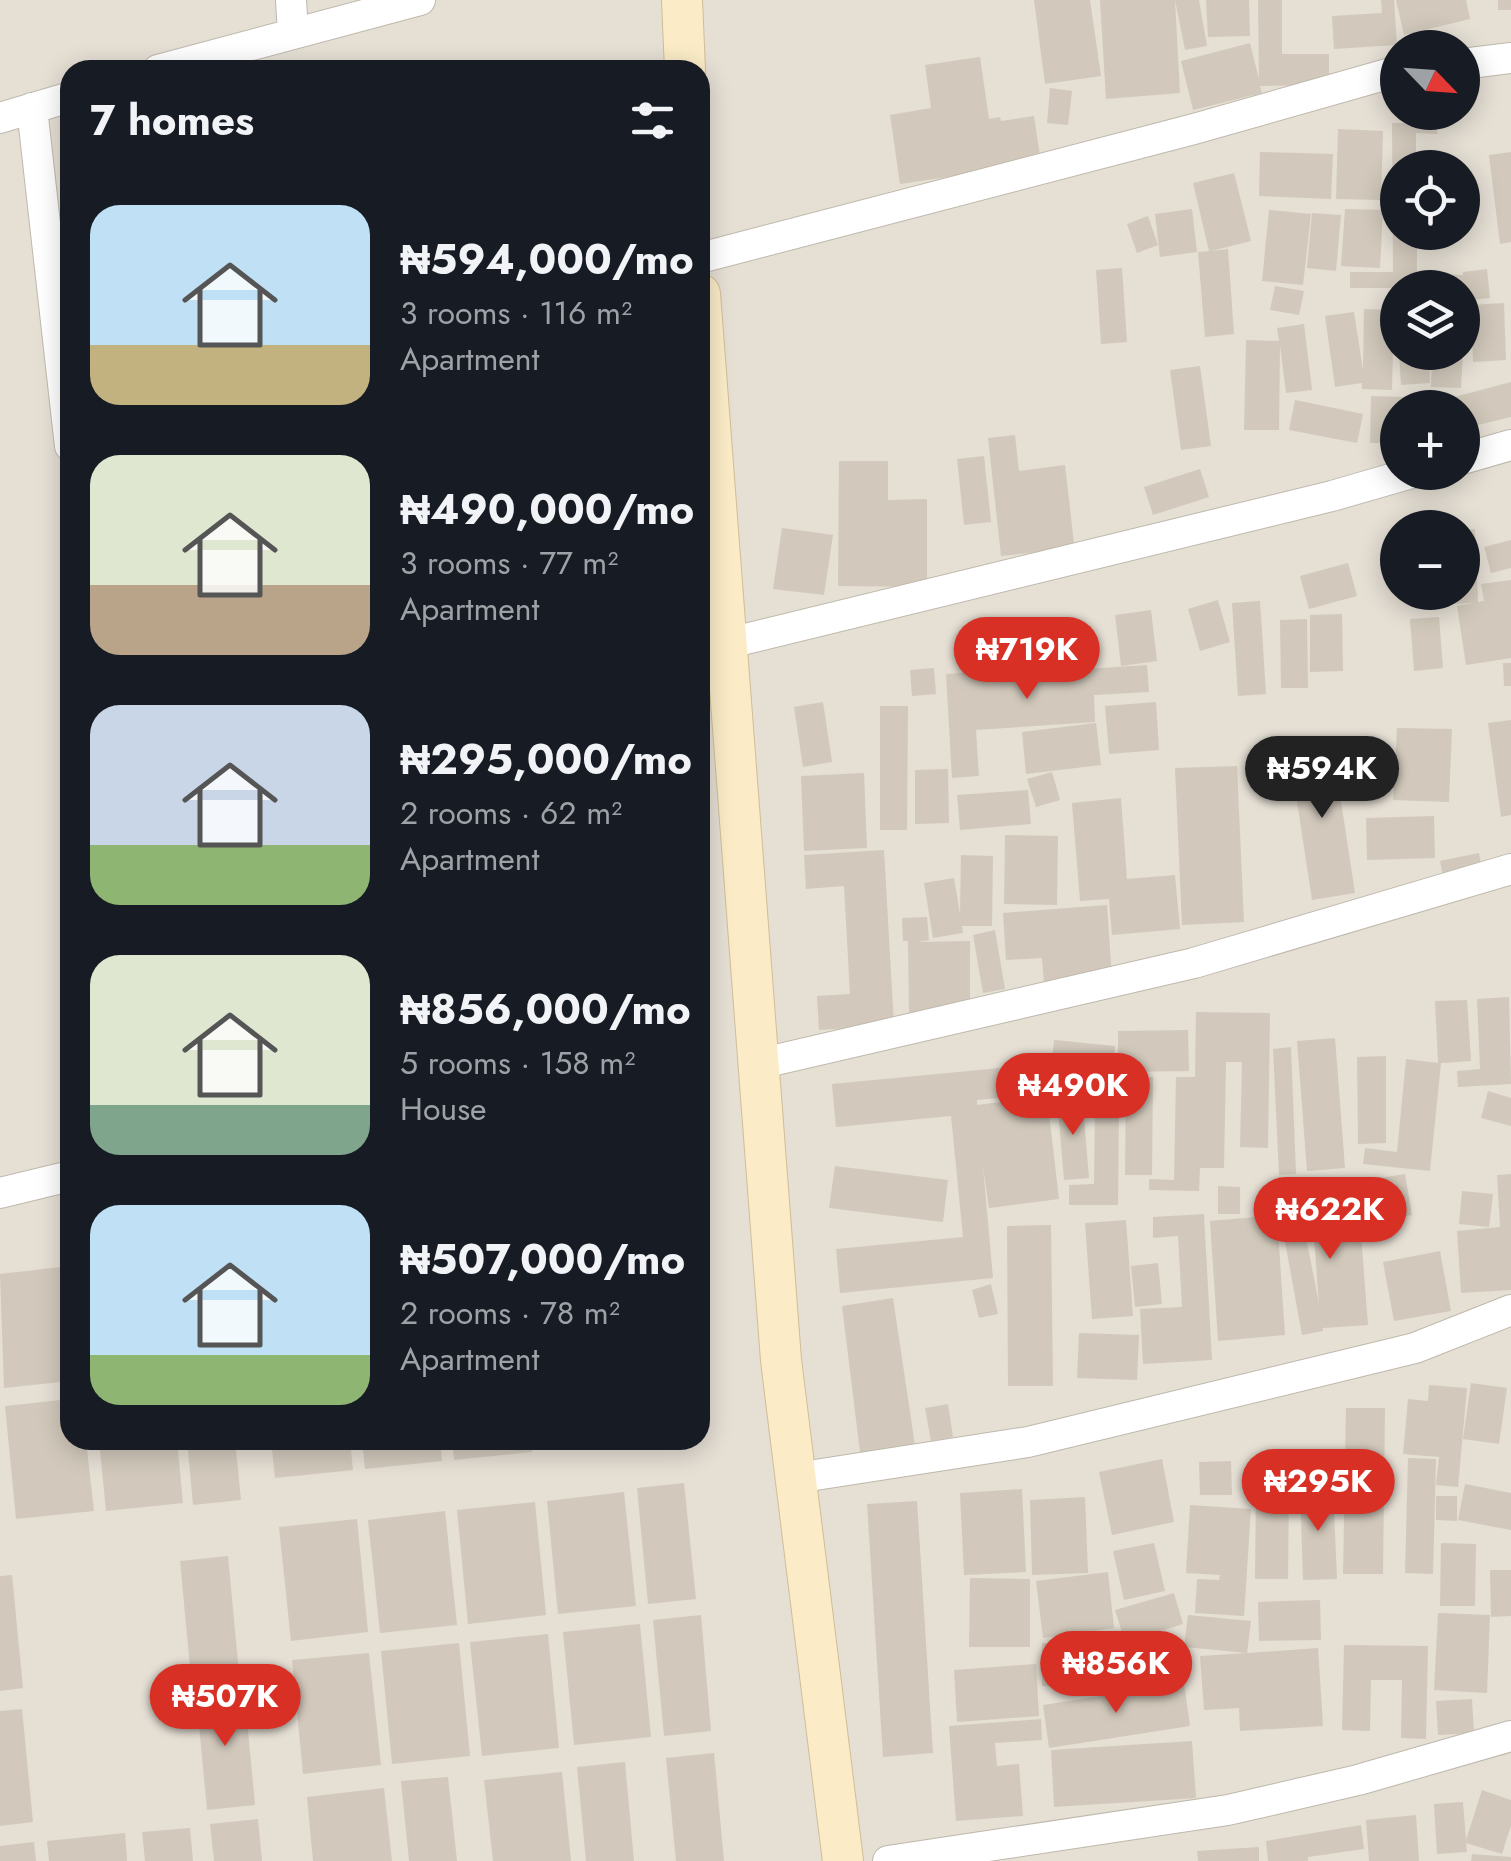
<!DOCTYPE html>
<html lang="en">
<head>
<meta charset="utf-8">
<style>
  :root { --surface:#171b24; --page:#242831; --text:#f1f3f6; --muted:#9ea1a6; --accent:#d93025 }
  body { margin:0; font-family:Jost,sans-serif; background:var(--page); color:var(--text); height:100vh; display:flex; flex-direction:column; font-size:38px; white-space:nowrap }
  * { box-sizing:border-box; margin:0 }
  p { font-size:32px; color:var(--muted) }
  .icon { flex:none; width:55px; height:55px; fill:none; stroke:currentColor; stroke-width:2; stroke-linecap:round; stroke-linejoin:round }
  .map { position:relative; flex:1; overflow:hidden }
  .sheet { position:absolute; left:60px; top:60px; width:650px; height:1390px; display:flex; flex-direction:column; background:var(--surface); border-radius:30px; box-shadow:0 5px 25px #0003 }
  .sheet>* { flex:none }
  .needle { width:65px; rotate:115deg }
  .tools { position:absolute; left:1380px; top:30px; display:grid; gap:20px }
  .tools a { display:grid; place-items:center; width:100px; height:100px; border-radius:50%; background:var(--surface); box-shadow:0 5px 25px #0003; font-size:50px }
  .price { position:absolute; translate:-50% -85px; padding:0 22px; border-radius:35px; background:var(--accent); color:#fff; font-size:32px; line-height:65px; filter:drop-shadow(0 2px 5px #0008) }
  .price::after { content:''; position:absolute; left:50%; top:60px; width:30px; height:22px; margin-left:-15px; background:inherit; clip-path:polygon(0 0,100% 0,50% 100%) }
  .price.current { background:#222; color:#fff }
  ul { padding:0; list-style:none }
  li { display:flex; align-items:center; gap:30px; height:250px; padding:0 30px }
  li span { display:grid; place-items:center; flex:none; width:280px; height:200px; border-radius:30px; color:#555 }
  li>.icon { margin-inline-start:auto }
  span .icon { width:120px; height:120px; fill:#fffc; stroke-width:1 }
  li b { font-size:42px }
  h2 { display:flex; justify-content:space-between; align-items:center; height:120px; padding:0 30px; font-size:42px }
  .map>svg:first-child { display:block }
  .residential { fill:#e5dfd4; fill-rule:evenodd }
  .building { fill:#d2c9bc }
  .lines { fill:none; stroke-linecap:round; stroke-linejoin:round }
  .street-casing { stroke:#bfb8ac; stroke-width:32 }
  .secondary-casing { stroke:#cfbe98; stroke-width:42 }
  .street { stroke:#fff; stroke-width:30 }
  .secondary { stroke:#fbecc7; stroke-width:40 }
</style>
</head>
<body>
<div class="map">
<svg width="1511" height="1861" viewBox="0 0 1511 1861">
  <rect width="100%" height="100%" fill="#f2eee6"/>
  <path class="residential" d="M0,0H1511V1861H0ZM1398,48H1462V112H1398ZM70,70H700V1440H70ZM1398,168H1462V232H1398ZM1398,288H1462V352H1398ZM1398,408H1462V472H1398ZM1398,528H1462V592H1398Z"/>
  <path class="building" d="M1034,0H1090L1101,76L1045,84Z
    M1100,0H1175L1180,93L1106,99Z
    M1175,0H1199L1207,46L1185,50Z
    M1206,0H1249L1250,36L1208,37Z
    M1258,0H1282V54H1329V85L1260,86L1262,93L1193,110L1181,61L1250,43L1259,79Z
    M1381,0H1394L1397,45L1334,49L1332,16L1382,13Z
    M1396,0H1466L1470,19L1404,35Z
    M1498,0H1511V10H1498Z
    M980,57L989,119L1000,117L1001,121L1034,116L1041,163L900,184L890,115L931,108L925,65Z
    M1050,88L1072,91L1068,125L1047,123Z
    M1415,112H1438L1437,134L1416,133V168H1398V232H1417V288H1350V272H1393L1392,123H1414Z
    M1338,129L1383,131L1381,200L1336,199Z
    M1260,152L1333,154L1331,199L1259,196Z
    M1511,152V242L1500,244L1489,155Z
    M1446,153L1447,168H1418V154Z
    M1234,173L1251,241L1211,251L1228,249L1234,334L1205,337L1198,252L1209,251L1193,183Z
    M1192,209L1197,252L1160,257L1155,214Z
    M1345,209L1383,210L1380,268L1341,266Z
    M1269,210L1311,214L1303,285L1262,281Z
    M1312,213L1341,215L1336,271L1307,268Z
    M1148,216L1158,245L1137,253L1127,224Z
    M1420,232H1456V236L1420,237Z
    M1122,268L1127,342L1101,344L1096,270Z
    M1487,269L1490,298L1462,301V288H1435L1436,274L1463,275V272Z
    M1275,286L1304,291L1299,315L1270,310Z
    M1504,303L1506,360L1473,362L1471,305Z
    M1364,309L1394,310L1392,390L1362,389V383L1335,387L1325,316L1354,312L1363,370Z
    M1304,324L1312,390L1286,393L1280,345L1279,430H1244L1246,340L1279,341L1277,328Z
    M1399,352H1429L1430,383L1401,385Z
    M1432,352H1463L1461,388L1431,387Z
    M1200,366L1211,446L1181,450L1170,370Z
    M1511,382V417L1462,429V408H1445L1443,400Z
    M1371,396L1436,398V408H1398V443H1370Z
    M1295,400L1363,414L1357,443L1289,430Z
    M1015,435L1019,471L1065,465L1076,561L1040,565L1039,552L1001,556L988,438Z
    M984,456L991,522L964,525L957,459Z
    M839,461H888V500L927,499V587L838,586Z
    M1200,469L1209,497L1153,515L1144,487Z
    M782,528L833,535L824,595L773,589Z
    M1475,529L1478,602L1484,601L1481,584L1511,580V658L1466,665L1457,606L1474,603L1427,605L1426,592H1462V530Z
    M1511,540V568L1491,573L1484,547Z
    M1348,563L1357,596L1309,609L1300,576Z
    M1218,600L1230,642L1200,651L1188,609Z
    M1260,601L1266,694L1238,696L1232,603Z
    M1151,610L1157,661L1121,666L1115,615Z
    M1342,614L1343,671L1310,672V615Z
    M1439,617L1443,668L1414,671L1410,619Z
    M1307,619L1308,688H1281L1280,620Z
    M1503,663H1511V686H1504Z
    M1085,665L1086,669L1147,665L1149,692L1094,695L1095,722L976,730L979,776L952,778L946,674Z
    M934,668L936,694L912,696L910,670Z
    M823,702L832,762L803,767L794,707Z
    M1156,702L1159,750L1109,754L1105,706Z
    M880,706H908L907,830H880Z
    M1511,720V815L1501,817L1488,723Z
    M1096,723L1101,765L1026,774L1022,732Z
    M1397,728L1452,729L1449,802L1393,800Z
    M1332,742L1355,893L1312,900L1289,749Z
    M1237,766L1244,922L1182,925L1175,768Z
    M948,769L949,823L915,824V770Z
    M1052,772L1060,800L1036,807L1027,779Z
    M864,773L867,848L804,851L801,776Z
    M1028,790L1031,824L960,830L957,795Z
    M1121,798L1127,879L1175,875L1180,929L1112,935L1109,899L1080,901L1072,803Z
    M1434,816L1435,858L1367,860L1366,818Z
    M1005,835L1058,836L1057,905L1004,904Z
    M884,850L894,1025L819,1030L817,996L850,994L844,886L806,889L804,855Z
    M1479,853L1484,883L1446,891L1440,861Z
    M961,855L993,856L992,926H962L963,933L933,938L924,883L954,878L960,914Z
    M1107,905L1112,979L1044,984L1042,958L1006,960L1003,913Z
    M927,917L929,940L917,942L970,941V1017H909L908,941H903L902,918Z
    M995,930L1005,989L983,993L973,935Z
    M1509,997L1511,1084L1458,1087L1457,1071L1480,1069L1477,999Z
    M1467,1000L1471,1061L1441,1063L1430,1171L1363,1164L1365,1148L1397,1152L1406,1059L1438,1063L1435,1001Z
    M1196,1012L1270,1013L1268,1148L1240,1147L1242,1062H1226L1224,1168H1200L1199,1191L1149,1190V1179L1174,1180L1176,1077H1195Z
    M1188,1030L1189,1071L1118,1072V1031Z
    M1335,1038L1345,1168L1307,1171L1297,1041Z
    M1054,1040L1115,1046L1111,1091L1050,1086Z
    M1291,1047L1296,1174L1279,1175L1273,1049Z
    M1386,1056V1143L1358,1144L1357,1057Z
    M1041,1064L1044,1094L977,1100V1105L1047,1096L1059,1199L989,1208L983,1167L993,1278L840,1293L836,1249L963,1237L951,1116L836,1127L832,1084Z
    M1126,1077H1153L1152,1175H1125Z
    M1488,1091L1511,1098V1126L1481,1118Z
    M1082,1095L1089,1178L1064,1180L1057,1098Z
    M1095,1104H1119L1118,1205H1069V1185L1094,1184Z
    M835,1166L948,1180L943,1222L829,1208Z
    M1405,1174L1412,1215L1369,1223L1362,1181Z
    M1511,1174V1290L1461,1293L1457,1231L1500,1227L1497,1175Z
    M1357,1182L1368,1325L1323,1328V1331L1302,1335L1283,1231L1304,1227L1319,1304L1310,1185Z
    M1218,1186L1240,1187V1214H1218Z
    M1462,1191L1493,1194L1489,1227L1459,1224Z
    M1204,1214L1212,1360L1143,1364L1140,1309L1182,1307L1178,1236L1153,1238V1217Z
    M1277,1215L1285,1335L1218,1341L1210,1221Z
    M1126,1220L1133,1316L1092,1319L1085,1223Z
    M1051,1225L1053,1386H1008L1007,1226Z
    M1440,1251L1451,1311L1394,1321L1383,1262Z
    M1158,1263L1162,1304L1135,1307L1131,1266Z
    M69,1266L70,1381L4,1388L0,1274Z
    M991,1284L998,1314L979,1318L972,1290Z
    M893,1298L916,1452L861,1460L842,1306Z
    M1079,1333L1139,1335L1137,1380L1077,1378Z
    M1471,1383L1507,1388L1499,1444L1463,1439Z
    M1429,1385L1467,1388L1458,1487L1436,1485L1439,1457L1403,1454L1408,1399L1428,1401Z
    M70,1399V1440H86L94,1511L16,1519L5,1406Z
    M948,1404L953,1437L931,1441L925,1408Z
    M1346,1408H1385L1383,1574H1343Z
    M99,1440H177L183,1503L106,1511Z
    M187,1440H235L241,1500L193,1505Z
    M271,1440H350L353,1470L275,1478Z
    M362,1440H440L442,1461L365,1469Z
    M452,1440H531L532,1452L454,1460Z
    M545,1440H611L612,1443L546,1449Z
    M1408,1458L1436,1459L1433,1574L1405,1573Z
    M1162,1459L1174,1522L1112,1535L1099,1472Z
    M1231,1461L1232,1495H1200L1199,1462Z
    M684,1483L696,1599L648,1604L637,1488Z
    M1465,1484L1511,1493V1530L1458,1520Z
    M1256,1487H1289L1288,1579H1255Z
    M1333,1487L1337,1579L1303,1580L1300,1488Z
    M1022,1489L1026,1572L964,1575L960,1493Z
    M624,1492L636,1606L558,1614L547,1501Z
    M1436,1496H1457V1521L1436,1520Z
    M1085,1497L1088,1573L1032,1575L1030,1500Z
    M917,1501L933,1753L883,1757L867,1504Z
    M535,1502L546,1615L468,1624L457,1510Z
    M1190,1505L1251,1509L1244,1616L1195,1613L1197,1579L1219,1580L1220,1575L1186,1573Z
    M445,1511L457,1625L380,1633L368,1520Z
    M357,1519L368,1632L291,1641L279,1527Z
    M1154,1543L1165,1591L1124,1600L1113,1551Z
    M1441,1543L1476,1544L1475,1606H1440Z
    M228,1556L239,1673L191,1678L180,1561Z
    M1490,1570H1511V1616L1491,1617Z
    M1108,1572L1114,1628L1043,1638L1036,1581Z
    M12,1575L23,1688L0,1691V1576Z
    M970,1578L1030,1579V1647H969Z
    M1174,1593L1183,1624L1125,1642L1115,1610Z
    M1320,1600L1321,1640L1259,1641L1258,1602Z
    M1438,1613L1490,1615L1487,1693L1434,1690Z
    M701,1615L711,1731L664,1736L653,1620Z
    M1188,1615L1251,1621L1247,1653L1318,1648L1323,1726L1240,1731L1239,1708L1204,1710L1200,1656L1247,1653L1184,1647Z
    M640,1624L651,1737L574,1745L563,1632Z
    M548,1634L559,1748L482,1756L470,1642Z
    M459,1643L470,1756L392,1764L381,1651Z
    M1042,1643L1155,1644L1154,1687L1042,1686Z
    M1344,1645L1428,1646L1426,1739L1401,1738L1402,1680H1371L1370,1731L1342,1730Z
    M369,1653L381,1765L303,1774L292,1660Z
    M1036,1664L1039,1716L957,1722L954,1670Z
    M1184,1683L1190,1726L1049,1748L1043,1705Z
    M244,1688L255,1805L207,1810L196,1693Z
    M1472,1699L1474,1733L1438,1735L1436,1701Z
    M22,1709L33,1822L0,1826V1711Z
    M1041,1719L1042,1740L995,1743L997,1766L1019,1764L1023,1816L956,1821L949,1726Z
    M1192,1741L1196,1798L1054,1807L1051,1750Z
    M714,1753L724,1861H676L666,1758Z
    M625,1762L634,1861H586L577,1767Z
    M562,1772L571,1861H493L484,1780Z
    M448,1777L457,1861H409L401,1781Z
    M384,1788L392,1861H313L307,1797Z
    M1482,1790L1511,1800V1825L1502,1854L1466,1843L1467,1852L1437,1854L1434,1804L1463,1802L1466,1840Z
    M1416,1815L1419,1861H1369L1366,1820Z
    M258,1819L262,1861H214L210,1824Z
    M1361,1825L1364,1849L1308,1857V1861H1268L1266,1841Z
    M190,1828L193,1861H145L142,1832Z
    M125,1833L127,1861H49L47,1841Z
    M34,1842L36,1861H0V1846Z
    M1259,1847V1861H1198L1197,1851Z
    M1472,1854L1511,1857V1861H1471Z"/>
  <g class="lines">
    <defs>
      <path id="street" d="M291,0L293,34
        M1462,64L1511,58
        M158,70L420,0
        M32,108L70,446
        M0,118L70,97
        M700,258L1194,129L1398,71
        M1462,459L1511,445
        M725,644L1332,496L1415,472
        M758,1064L1194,963L1511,869
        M0,1193L70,1176
        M796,1478L1028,1442L1415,1348L1511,1310
        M888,1861L1228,1810L1358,1780L1511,1736"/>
      <path id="secondary" d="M682,0L685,70
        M700,294L781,1360L843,1861"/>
    </defs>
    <use href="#street" class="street-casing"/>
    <use href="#secondary" class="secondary-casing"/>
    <use href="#street" class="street"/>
    <use href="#secondary" class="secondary"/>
  </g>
</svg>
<div class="tools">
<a><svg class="needle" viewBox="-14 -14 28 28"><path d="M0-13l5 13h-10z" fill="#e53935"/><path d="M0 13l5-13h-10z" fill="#9ea1a6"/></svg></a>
<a><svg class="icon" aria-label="locate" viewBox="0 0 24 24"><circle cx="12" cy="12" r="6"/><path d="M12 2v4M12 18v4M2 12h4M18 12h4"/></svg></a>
<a><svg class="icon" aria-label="layers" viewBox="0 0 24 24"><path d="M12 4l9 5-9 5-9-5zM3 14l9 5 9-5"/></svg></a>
<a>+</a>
<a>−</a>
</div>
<b class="price" style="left:1027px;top:702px">₦719K</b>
<b class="price current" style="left:1322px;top:821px">₦594K</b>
<b class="price" style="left:1073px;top:1138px">₦490K</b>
<b class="price" style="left:1330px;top:1262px">₦622K</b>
<b class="price" style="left:1318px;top:1534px">₦295K</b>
<b class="price" style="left:1116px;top:1716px">₦856K</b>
<b class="price" style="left:225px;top:1749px">₦507K</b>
<section class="sheet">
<h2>7 homes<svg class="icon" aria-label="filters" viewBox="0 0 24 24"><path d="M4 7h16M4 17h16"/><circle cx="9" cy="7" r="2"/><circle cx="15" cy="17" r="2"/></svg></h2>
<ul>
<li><span style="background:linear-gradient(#bfe0f5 70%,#c2b280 0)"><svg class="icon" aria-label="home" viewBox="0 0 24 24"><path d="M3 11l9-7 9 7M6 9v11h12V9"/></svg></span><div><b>₦594,000/mo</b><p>3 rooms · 116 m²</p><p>Apartment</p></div></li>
<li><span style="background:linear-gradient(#dfe7d0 65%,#b9a48a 0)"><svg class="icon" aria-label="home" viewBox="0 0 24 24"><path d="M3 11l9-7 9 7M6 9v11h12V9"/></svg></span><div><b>₦490,000/mo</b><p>3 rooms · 77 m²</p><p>Apartment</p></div></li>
<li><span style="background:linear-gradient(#c9d6e8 70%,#8fb573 0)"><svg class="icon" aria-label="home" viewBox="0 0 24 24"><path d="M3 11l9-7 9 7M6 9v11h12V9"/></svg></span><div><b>₦295,000/mo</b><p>2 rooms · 62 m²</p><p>Apartment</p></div></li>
<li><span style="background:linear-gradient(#dfe7d0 75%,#7fa58c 0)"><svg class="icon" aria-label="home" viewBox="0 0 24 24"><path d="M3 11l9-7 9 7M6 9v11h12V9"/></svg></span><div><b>₦856,000/mo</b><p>5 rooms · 158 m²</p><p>House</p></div></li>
<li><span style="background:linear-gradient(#bfe0f5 75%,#8fb573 0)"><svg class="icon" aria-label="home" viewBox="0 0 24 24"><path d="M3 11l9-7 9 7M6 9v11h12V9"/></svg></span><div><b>₦507,000/mo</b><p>2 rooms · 78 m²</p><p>Apartment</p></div></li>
</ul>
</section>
</div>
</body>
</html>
